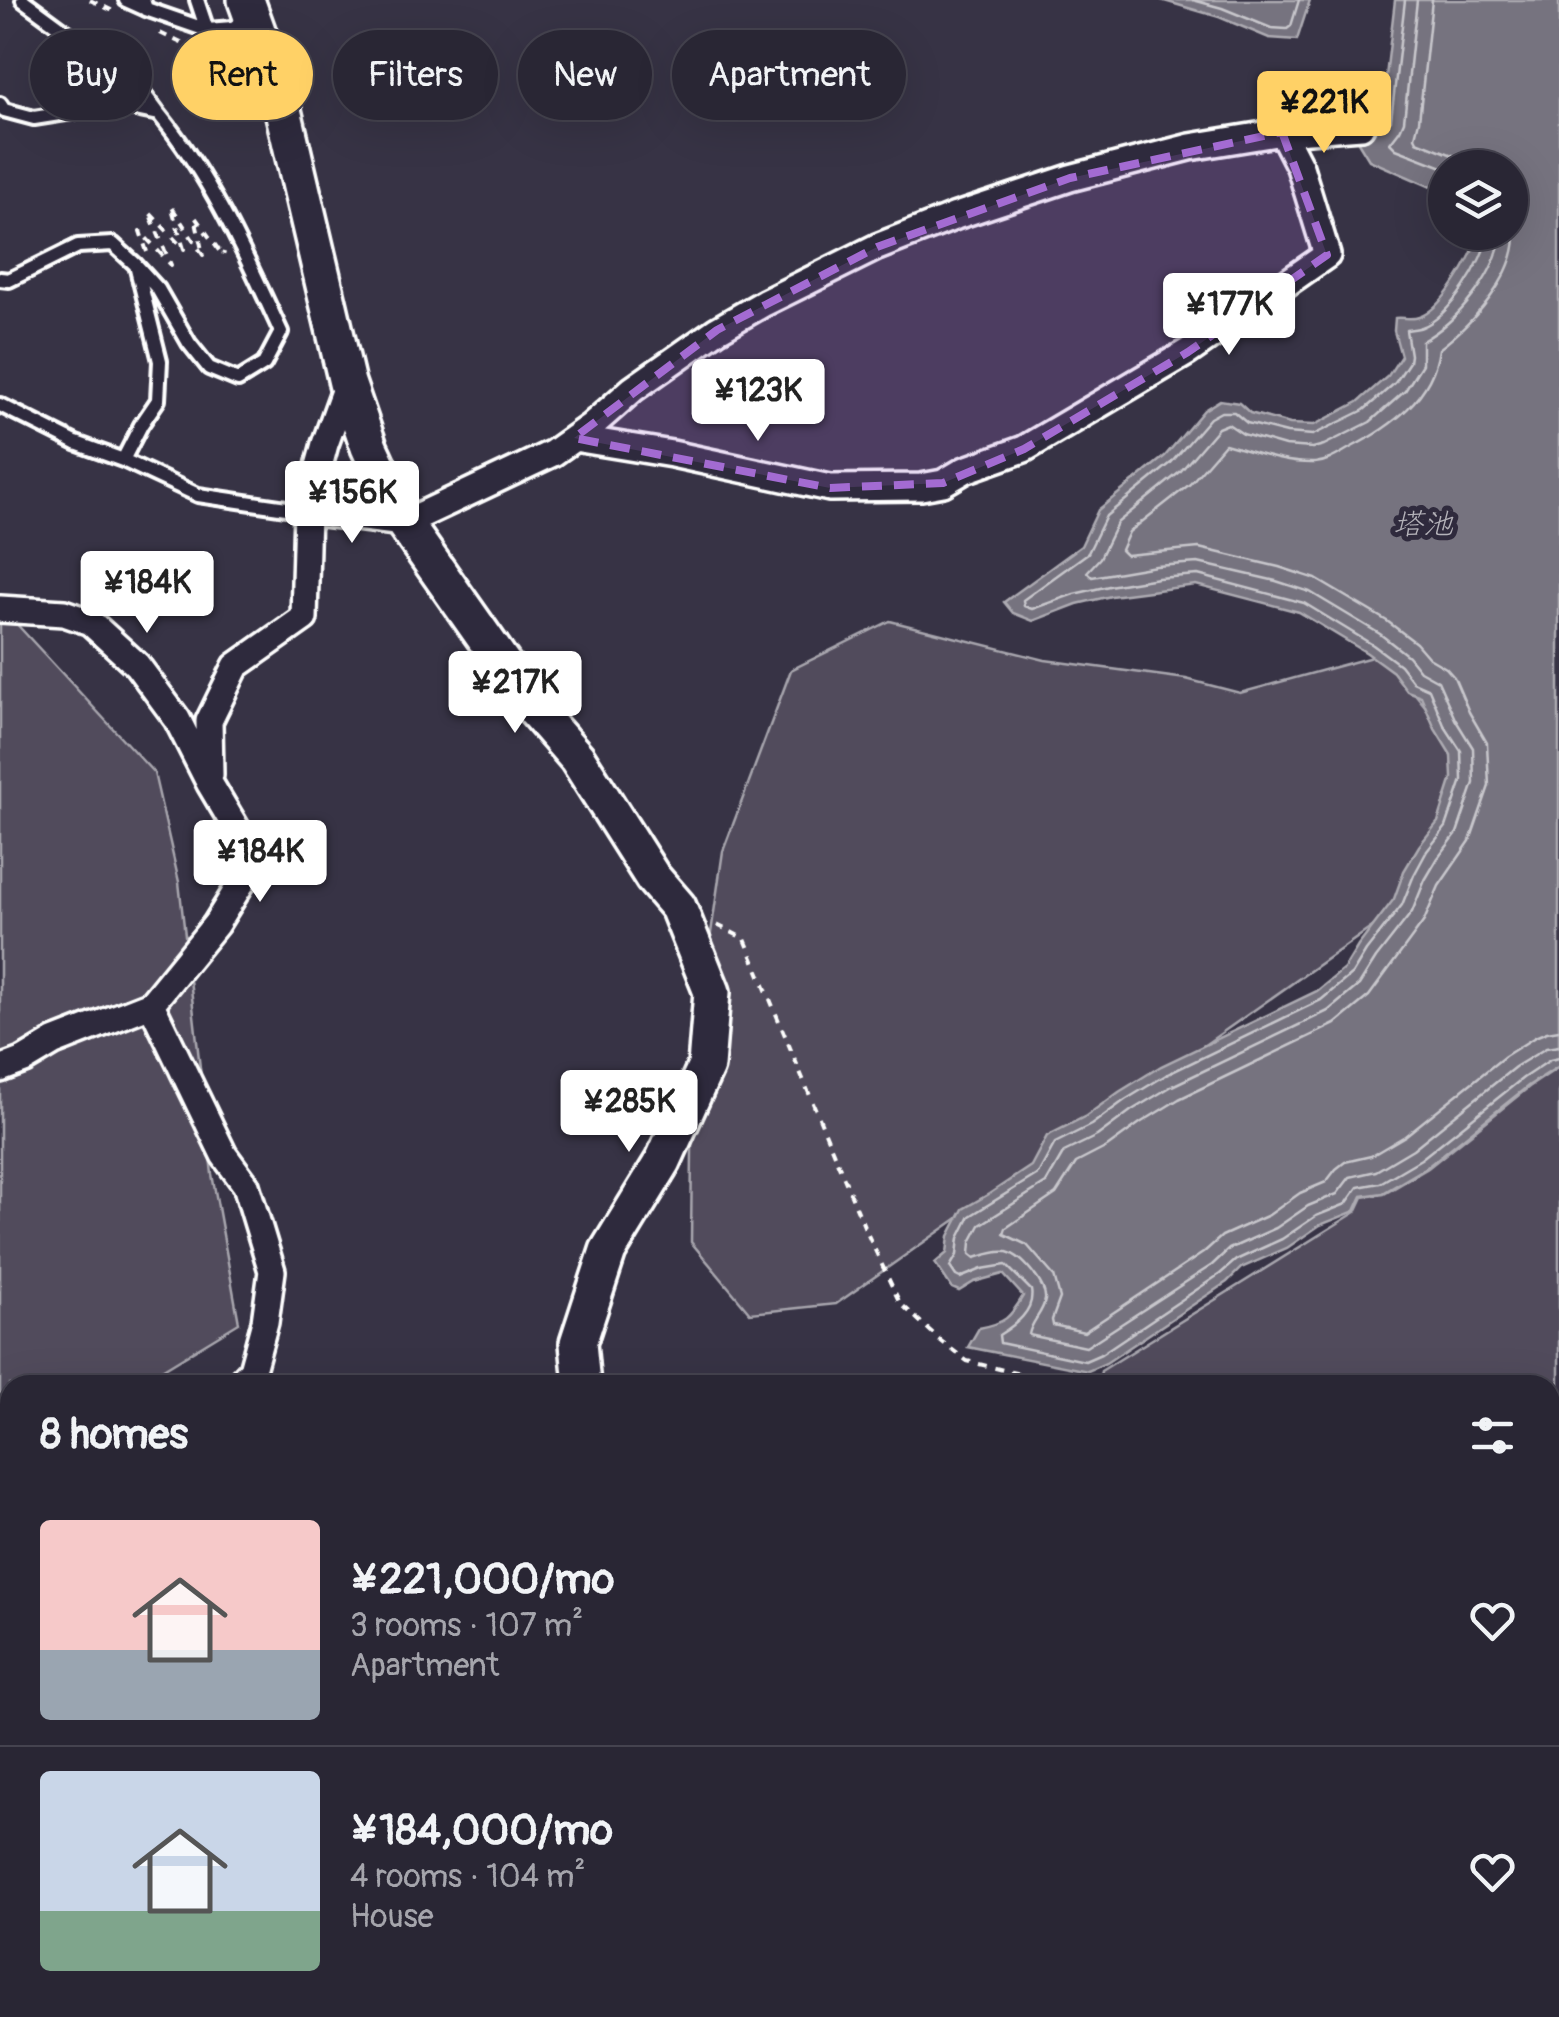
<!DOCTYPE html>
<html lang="en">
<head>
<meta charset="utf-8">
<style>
  :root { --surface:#292634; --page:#312e3c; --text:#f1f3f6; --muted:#a5a5ac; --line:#45434f; --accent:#ffd166 }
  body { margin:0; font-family:Pangolin,"Klee One",sans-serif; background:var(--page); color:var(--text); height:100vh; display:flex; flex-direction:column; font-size:38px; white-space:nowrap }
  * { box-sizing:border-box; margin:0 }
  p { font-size:32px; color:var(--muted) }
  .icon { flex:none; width:55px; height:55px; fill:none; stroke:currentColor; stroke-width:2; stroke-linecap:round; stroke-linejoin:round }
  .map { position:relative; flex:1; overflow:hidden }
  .details { position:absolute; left:0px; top:1375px; width:1560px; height:642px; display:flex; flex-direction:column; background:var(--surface); border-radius:30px 30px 0 0; box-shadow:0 10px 40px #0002,0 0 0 2px var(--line) }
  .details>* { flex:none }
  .banner { position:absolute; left:30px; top:30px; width:1000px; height:90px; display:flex; gap:20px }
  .buttons { position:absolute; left:1428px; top:150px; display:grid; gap:20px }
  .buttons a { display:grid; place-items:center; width:100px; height:100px; border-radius:50%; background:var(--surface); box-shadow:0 10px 40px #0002,0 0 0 2px var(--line); font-size:50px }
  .price { position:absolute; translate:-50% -85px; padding:0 22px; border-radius:10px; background:#fff; color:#222; font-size:32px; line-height:65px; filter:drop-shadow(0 2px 5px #0008) }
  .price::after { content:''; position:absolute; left:50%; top:60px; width:30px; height:22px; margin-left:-15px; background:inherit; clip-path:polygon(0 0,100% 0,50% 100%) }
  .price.active { background:var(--accent); color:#111 }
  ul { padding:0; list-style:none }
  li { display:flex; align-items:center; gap:30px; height:250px; padding:0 40px }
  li+li { border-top:2px solid var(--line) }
  li span { display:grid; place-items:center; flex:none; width:280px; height:200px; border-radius:10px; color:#555 }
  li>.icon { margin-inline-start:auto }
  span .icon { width:120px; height:120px; fill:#fffc; stroke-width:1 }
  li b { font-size:42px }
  h2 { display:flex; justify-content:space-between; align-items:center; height:120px; padding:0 40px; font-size:42px }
  .pill { padding:0 35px; border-radius:45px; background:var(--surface); box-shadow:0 10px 40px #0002,0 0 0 2px var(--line); font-size:35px; line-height:90px }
  .pill.active { background:var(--accent); color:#111 }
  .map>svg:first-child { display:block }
  .green { fill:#514c5c; stroke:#a8a6ae; stroke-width:2.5 }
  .water { fill:#76737f; stroke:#adabb2; stroke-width:2.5 }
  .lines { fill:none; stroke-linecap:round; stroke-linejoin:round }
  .shore { stroke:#c8c7cc; stroke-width:2.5 }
  .lane-casing { stroke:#fff; stroke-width:20 }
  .street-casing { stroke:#fff; stroke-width:32 }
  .secondary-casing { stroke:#fff; stroke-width:42 }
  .path { stroke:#fff; stroke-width:4; stroke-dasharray:8 8; stroke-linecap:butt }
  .lane { stroke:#2f2a3d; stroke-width:12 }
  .street { stroke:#2f2a3d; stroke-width:25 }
  .secondary { stroke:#2f2a3d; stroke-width:35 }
  .marked { fill:#a36bd2; fill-opacity:0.2; stroke:#a36bd2; stroke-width:8; stroke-dasharray:20 12; stroke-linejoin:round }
  .labels { text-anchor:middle; stroke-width:10; stroke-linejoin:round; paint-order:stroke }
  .water-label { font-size:30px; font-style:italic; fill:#b4b2b9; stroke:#2f2a3d }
</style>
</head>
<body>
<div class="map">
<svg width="1559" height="2017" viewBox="0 0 1559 2017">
  <rect width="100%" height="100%" fill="#373345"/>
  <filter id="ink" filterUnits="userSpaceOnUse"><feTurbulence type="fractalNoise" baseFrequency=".01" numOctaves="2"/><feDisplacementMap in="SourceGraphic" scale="20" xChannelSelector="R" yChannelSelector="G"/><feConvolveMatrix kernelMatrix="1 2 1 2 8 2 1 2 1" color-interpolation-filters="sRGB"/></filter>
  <g filter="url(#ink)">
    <path class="green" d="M0,606L154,773L179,882L212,1174L239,1323L137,1385H10V1496L0,1506Z
      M890,621L1045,660L1186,679L1240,693L1383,654L1462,752L1450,847L1378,923L836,1304L750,1313L691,1242L693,1056L723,851L791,670Z
      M1559,1067V1671L1550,1681V1385H1098L1101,1371L1356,1212L1363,1197L1384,1194L1428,1168L1529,1087Z
      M0,1594L10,1609V2008H236L273,2017H0Z
      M1550,1990L1559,2001V2017H785L789,2008H1550Z"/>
    <path class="water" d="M1161,0H1310L1297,40L1269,38L1219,17Z
      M1395,0H1559V1066L1528,1086L1427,1167L1383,1193L1362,1196L1355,1211L1320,1225L1287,1248L1241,1268L1227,1282L1106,1363L1088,1371L968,1347L979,1328C1005,1323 1010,1318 1023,1296L1003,1274L974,1282L959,1291L952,1288L935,1263L947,1253L949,1236L963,1209L989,1194L1031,1166L1047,1136L1086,1116L1119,1092L1161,1066L1317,991L1344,969L1358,946L1394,899L1404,871L1419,846L1438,822L1452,778L1451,755L1435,729L1421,696L1407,691L1393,672L1367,653L1299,612L1196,585L1111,596L1077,604L1033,621L1013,613L1004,602L1081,546L1098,510L1165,456L1204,410L1220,400L1239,403L1250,413L1290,424L1314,425L1358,402L1388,376L1401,356L1394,331L1395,318C1402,317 1412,320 1419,317C1443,309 1473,256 1479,233L1510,232V168H1445V193L1369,160L1358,142L1364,119H1381Z
      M362,2008H786L783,2017H338L340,2011Z"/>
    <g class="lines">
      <path class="shore" d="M1193,0L1222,8L1271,28L1287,29L1291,26L1299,0
        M1417,0L1404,121L1400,130L1390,143L1396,149L1445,168
        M1432,0L1419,121L1415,137L1417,141L1460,158L1472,168
        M1375,129L1386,127L1391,120L1405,0
        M1510,214C1532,261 1473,324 1439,349C1433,397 1391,427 1350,448C1339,454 1328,462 1315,463C1284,464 1254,452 1225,444L1190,484L1129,532L1121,550L1126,555L1199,548L1279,567L1316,579L1387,621L1416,643L1429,658L1446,668L1454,677L1469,712L1487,743L1489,786L1470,841L1439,886L1424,921L1369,996L1335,1024L1179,1099L1140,1123L1107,1147L1076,1163L1056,1194L1006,1228L1004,1234L1027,1245L1054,1276L1060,1298L1052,1320L1053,1325L1084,1332L1203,1253L1222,1236L1269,1215L1300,1193L1326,1182L1336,1169L1345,1162L1371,1156L1405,1136L1505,1056L1535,1037L1547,1032L1559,1030
        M1488,232C1485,261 1449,317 1422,327C1417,329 1411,329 1406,330L1410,355L1409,362L1395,383L1364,410L1313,435L1287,433L1247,423L1234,412H1221L1210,418L1171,463L1106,516L1088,553L1023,600L1024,606L1032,609L1074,594L1109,586L1158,578L1198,575L1304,603L1373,645L1400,665L1413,682L1429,689L1444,725L1461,751L1462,780L1446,827L1427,851L1414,875L1402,905L1366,951L1352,974L1321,1000L1166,1075L1125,1100L1091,1125L1055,1143L1038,1174L970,1216L959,1238L957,1255L950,1267L956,1276L960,1278L982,1269L1006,1265L1031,1290C1035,1311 1015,1325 999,1335L1000,1343L1085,1361L1101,1354L1220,1274L1236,1260L1282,1239L1316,1216L1346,1204L1358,1187L1380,1183L1421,1159L1523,1078L1550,1060L1559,1058
        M1501,232C1498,274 1457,322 1422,341V364L1405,391L1370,422L1324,445L1313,448L1285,446L1243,434L1228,424L1218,428L1180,472L1117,523L1100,558L1087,572L1092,577L1156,566L1198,563L1276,581L1310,592L1380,634L1408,656L1420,671L1438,681L1455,719L1473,748L1474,783L1457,833L1438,858L1425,880L1412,912L1376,958L1359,985L1328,1011L1172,1086L1132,1110L1097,1136L1064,1152L1046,1183L980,1225L971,1242L970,1254L975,1258C985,1255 997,1250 1007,1252C1021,1255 1047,1285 1045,1300C1043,1313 1030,1323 1029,1335L1086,1347L1212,1265L1229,1249L1276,1228L1308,1206L1337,1194L1350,1177L1376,1171L1413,1149L1515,1067L1546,1048L1559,1046"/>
      <defs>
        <path id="lane" d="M23,0L136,83L159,114
          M126,0L146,9
          M143,0L146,9L207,30L233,28L249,17
          M197,0L207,30
          M0,104L4,110L34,118L116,105L159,114C212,179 246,256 281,332L264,364L238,380L209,368L189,343L158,289L136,265
          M0,279L9,280L78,246L113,244L136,265L160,361L158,400L141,425L123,460
          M0,405L76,443L123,460L198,495L307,511"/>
        <path id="street" d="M574,438L672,454L830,488L921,487L943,483L965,470L1024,449L1188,352L1327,255L1300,167L1282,132
          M307,511L404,523L553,453L591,426L633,389L717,330L764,303L877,247L956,216L1070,178L1190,147L1282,132L1361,126
          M0,609L64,613L90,622L137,665L177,719L210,784L239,833L242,882L216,924L151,1004L54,1042L24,1060L0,1069
          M210,775L209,721L236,666L304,618L307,511L325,444L347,383
          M151,1004L224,1155L246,1185L272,1271L265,1322L252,1370L238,1385"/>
        <path id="secondary" d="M246,0L278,89L347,383L369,447L404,523L536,711L577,758L653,878L678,907L712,992L706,1066L663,1161L608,1251L578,1343L582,1385
          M839,2017V2008"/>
      </defs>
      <use href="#lane" class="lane-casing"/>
      <use href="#street" class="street-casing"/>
      <use href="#secondary" class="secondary-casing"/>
      <path class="path" d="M90,0L115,12
        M160,33L242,72
        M147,252L140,231L171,265L149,212L184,249L171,206L203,255L195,217L223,256L224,252
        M717,925L745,939L866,1231L900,1303L941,1341L967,1361L1064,1385
        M1089,1385L1106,1380L1151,1385
        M1550,1979L1559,1988"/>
      <use href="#lane" class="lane"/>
      <use href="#street" class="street"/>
      <use href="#secondary" class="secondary"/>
    </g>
  </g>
  <path class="marked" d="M1282,132L1327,255L1188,352L1024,449L943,483L830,488L574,438L717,330L877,247L1070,178Z"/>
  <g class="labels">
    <g class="water-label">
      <text x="1423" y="534">塔池</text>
    </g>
  </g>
</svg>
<div class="buttons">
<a><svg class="icon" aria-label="layers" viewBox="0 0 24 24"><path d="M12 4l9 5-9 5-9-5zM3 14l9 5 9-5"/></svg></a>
</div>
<b class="price active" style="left:1324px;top:156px">¥221K</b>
<b class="price" style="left:1229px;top:358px">¥177K</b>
<b class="price" style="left:758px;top:444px">¥123K</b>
<b class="price" style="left:352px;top:546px">¥156K</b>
<b class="price" style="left:147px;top:636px">¥184K</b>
<b class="price" style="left:515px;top:736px">¥217K</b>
<b class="price" style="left:260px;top:905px">¥184K</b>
<b class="price" style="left:629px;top:1155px">¥285K</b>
<div class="banner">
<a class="pill">Buy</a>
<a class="pill active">Rent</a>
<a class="pill">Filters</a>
<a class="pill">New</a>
<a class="pill">Apartment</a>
</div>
<section class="details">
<h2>8 homes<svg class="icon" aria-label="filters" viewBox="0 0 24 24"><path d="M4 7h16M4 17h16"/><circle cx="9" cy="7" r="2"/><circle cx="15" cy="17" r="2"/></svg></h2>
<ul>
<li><span style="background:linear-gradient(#f6c9c9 65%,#9aa5b1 0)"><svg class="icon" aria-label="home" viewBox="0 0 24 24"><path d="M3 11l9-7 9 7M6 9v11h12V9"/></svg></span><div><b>¥221,000/mo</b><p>3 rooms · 107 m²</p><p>Apartment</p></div><svg class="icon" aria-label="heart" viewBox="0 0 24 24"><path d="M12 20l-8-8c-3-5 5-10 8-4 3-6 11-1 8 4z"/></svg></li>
<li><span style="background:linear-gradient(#c9d6e8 70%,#7fa58c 0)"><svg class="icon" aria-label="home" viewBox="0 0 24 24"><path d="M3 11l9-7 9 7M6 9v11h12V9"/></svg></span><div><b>¥184,000/mo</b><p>4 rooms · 104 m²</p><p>House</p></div><svg class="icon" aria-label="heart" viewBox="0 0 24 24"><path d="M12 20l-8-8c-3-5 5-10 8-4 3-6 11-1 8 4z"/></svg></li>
</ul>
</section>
</div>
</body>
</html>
